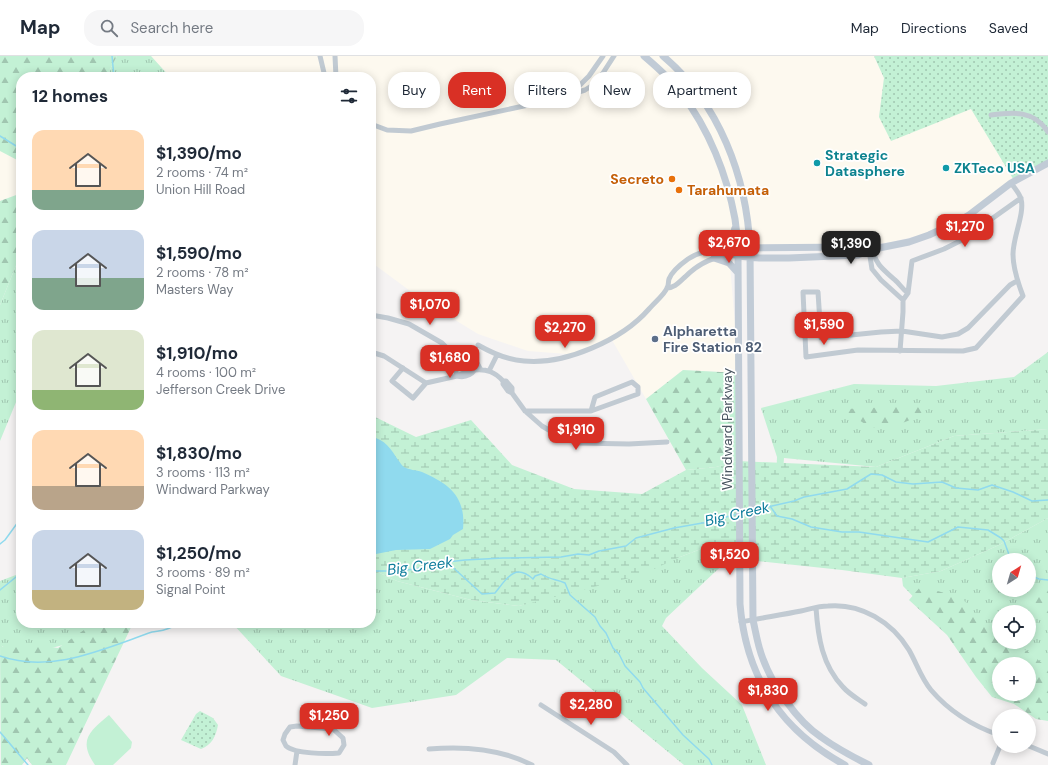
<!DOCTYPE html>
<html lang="en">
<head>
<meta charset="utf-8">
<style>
  :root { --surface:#fff; --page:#f6f6f7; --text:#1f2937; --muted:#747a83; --line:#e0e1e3; --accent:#d93025 }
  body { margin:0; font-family:"DM Sans",sans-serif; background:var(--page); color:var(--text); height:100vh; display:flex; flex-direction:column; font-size:15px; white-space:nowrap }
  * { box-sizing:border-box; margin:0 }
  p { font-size:13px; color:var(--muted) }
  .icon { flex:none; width:22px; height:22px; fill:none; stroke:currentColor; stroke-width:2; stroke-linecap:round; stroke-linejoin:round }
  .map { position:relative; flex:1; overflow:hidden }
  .drawer { position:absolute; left:16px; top:16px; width:360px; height:556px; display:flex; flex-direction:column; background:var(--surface); border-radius:16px; box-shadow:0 2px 10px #0003 }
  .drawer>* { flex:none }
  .hud { position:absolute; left:388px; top:16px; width:380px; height:36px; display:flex; gap:8px }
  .needle { width:26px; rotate:37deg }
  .fabs { position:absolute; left:992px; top:497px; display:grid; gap:8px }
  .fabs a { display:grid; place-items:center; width:44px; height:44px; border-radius:50%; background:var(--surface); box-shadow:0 2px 10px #0003; font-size:20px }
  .price { position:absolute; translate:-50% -34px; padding:0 9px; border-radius:8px; background:var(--accent); color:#fff; font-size:13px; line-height:26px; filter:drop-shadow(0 1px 2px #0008) }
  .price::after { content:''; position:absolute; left:50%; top:24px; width:12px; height:9px; margin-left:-6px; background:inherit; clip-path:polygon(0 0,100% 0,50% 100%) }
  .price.selected { background:#222; color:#fff }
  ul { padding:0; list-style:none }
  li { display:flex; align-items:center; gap:12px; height:100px; padding:0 16px }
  li span { display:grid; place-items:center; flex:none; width:112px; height:80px; border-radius:12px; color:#555 }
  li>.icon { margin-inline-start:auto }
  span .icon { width:48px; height:48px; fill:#fffc; stroke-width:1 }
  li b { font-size:17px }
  h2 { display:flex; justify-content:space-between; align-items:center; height:48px; padding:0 16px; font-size:17px }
  .chip { padding:0 14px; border-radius:16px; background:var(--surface); box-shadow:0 2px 10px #0003; font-size:14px; line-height:36px }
  .chip.selected { background:var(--accent); color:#fff }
  header { display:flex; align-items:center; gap:24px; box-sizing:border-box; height:56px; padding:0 20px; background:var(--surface); border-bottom:1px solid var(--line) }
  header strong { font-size:19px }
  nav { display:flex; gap:22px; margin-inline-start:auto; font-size:14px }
  .search { width:280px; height:36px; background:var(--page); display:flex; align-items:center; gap:10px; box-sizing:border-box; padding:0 14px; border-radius:16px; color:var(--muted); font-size:15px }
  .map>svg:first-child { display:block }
  .commercial { fill:#fdf9ef }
  .grass { fill:url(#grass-tufts); fill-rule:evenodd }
  .forest { fill:url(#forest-firs); fill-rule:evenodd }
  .wetland { fill:url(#wetland-marsh) }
  .park { fill:url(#park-dots) }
  .pitch { fill:#c3f1d5 }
  .water { fill:#90daee }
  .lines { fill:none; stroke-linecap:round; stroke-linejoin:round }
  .stream { stroke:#90daee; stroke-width:1.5 }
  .street { stroke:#c1cad2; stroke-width:5 }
  .secondary { stroke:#c1cbd6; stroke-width:7 }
  .culture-dot { fill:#0f9aa8; stroke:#fff; stroke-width:1.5 }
  .food-dot { fill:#e8710a; stroke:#fff; stroke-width:1.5 }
  .service-dot { fill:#5c6f8a; stroke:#fff; stroke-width:1.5 }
  .labels { text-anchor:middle; stroke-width:3.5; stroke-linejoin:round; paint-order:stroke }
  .culture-label { font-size:14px; font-weight:bold; fill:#0d838f; stroke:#fff; text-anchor:start }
  .food-label { font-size:14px; font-weight:bold; fill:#c56008; stroke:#fff; text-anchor:end }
  .service-label { font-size:14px; font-weight:bold; fill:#4e5e75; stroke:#fff; text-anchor:start }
  .street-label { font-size:14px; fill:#4a5661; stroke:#fff }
  .water-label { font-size:15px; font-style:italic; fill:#0c7c9b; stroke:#fff }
</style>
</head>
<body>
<header>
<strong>Map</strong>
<div class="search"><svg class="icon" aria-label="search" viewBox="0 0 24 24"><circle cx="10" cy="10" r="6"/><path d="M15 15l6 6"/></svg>Search here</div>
<nav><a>Map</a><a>Directions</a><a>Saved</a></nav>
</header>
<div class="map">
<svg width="1048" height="709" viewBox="0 0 1048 709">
  <defs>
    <pattern id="grass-tufts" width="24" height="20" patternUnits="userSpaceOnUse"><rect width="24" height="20" fill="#c3f1d5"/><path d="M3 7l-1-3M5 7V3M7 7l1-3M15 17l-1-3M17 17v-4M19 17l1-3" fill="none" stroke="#a0c6b0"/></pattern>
    <pattern id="forest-firs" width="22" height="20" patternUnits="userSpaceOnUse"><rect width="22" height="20" fill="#c3f1d5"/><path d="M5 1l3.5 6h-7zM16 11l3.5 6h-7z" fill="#a0c6b0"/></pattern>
    <pattern id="wetland-marsh" width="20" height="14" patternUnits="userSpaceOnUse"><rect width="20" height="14" fill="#c3f1d5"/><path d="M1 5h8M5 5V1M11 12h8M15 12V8" fill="none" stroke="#a0c6b0"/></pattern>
    <pattern id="park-dots" width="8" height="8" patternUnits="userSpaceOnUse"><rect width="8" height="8" fill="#c3f1d5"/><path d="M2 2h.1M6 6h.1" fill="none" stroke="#a0c6b0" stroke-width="1.8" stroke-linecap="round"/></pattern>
  </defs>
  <rect width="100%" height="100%" fill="#f5f3f3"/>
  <path class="commercial" d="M151,0H874L884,22L879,61L972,53L1015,126L965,167L942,178L924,184L916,180L891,186L873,188L761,189L728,185L739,317L683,314L646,343L612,284L580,299L528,295L478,278L421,243L371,206V21H170Z
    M0,75L21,82V117L19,138L0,145Z"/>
  <path class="grass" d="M117,0H151L170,21H106Z
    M21,197V334L0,385V249Z
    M1048,296V373L954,380L876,411L784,402L782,429L732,500L666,562L662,570L702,612L742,649L766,709H684L556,604L507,602L456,639L372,652L281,620L232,567H371V513L397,525L471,544L519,550L680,501L714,488L776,428L777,401L761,352L854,328L936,330L1014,321Z
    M1048,462V640L1029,608H999L928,556L903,530L902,522L941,515L999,489ZM999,504H1029V534H999ZM999,556H1029V586H999Z
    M21,517V567H107L75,586L24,599L12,596L0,589V525Z"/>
  <path class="forest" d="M0,0H117L106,21H21V106L0,95Z
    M21,117V197L0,249V145L19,138Z
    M683,314L739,317L737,405L716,411L686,414L646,343Z
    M908,350L918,351L924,355V358C910,364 884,377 869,370C865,369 862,365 858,364C853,361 848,362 844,357L846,353Z
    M1048,528V572L1046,563C1036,555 1028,553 1030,538L1041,531Z
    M921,530L961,542L972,552L977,562L999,578V586H1013L1027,595L1048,612V665L1036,663L1014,648L992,641L976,621L947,579L909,544ZM999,608H1029V638H999Z
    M100,567H133L66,709H32L27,702L22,709H1L0,588L3,591L21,587L58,592L84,574Z"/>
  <path class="wetland" d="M371,359L416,381L471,364L512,409L574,433L642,438L686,414L716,411L737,405L876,411L954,380L1048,373V462L999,489L941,515L902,522L842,514L737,503L714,488L680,501L641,519L519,550L471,544L397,525L371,513Z"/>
  <path class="park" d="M874,0H1048V109L1015,126L971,53L891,85L879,61L884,22Z
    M200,655L213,662L218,669C216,680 212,689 201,693L181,684L196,658Z"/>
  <path class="pitch" d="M109,659L132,686L131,692L113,709H95C78,684 89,676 109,659Z"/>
  <path class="water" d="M371,381C385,383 391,393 398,404C400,406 402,410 404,411C409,414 416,414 422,416C449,428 466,440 463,473L453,479L450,483L430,493L396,494L371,499Z"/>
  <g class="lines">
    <path class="stream" d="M112,0L114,21
      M0,80L21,93
      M770,450L777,460L792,463L811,471L842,476H859L928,486L958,471L988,474L1001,482L1004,485L1011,504
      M754,454L794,445L804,441L847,433L871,418L882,419L896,426L913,428L942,426L956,432L978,434L992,429L1013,436L1032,445L1048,444
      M743,457L751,455
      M0,488L5,484L21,462
      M447,506L482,538L495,537C506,524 514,506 533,523L535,520L541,518C550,524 557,523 565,527L570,539L595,561L600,570L606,577L613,592L619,598L625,610L640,626L643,632L683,679L709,703L712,709
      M371,515H396L416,513L438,507L465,504L503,502L561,501L578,498L589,499L599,495L626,490L636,482L674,472L708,466L737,458
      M1029,519L1039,523L1048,524
      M0,534L21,517
      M0,600C51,618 103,593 152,576C156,575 162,575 167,573C171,572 176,569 181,567
      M0,676L28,709"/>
    <path class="street" d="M320,0L325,21
      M335,0L336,21
      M573,36L589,20L603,0
      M991,59C1013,56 1034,54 1048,76
      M371,68L387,74L411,75L440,68L533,48L560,42L585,34L593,29L603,17L614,0
      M1011,127C1014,131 1020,138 1021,143C1025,157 1013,181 1013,198C1013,212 1018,227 1023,240L976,292L963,295L858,294L806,301L803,236H818L821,282L881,276L902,275L942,281L958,278L968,272L1010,229L1017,225
      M869,194L872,213L881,224L903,244
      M872,194C878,211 882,212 895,224C900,228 902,233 908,237
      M667,232C676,231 679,226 685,221C700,206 717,198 738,200
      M371,259L388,262L409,268L442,287L451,296L457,320L426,327L384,300L371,296
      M478,289C492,297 507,304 524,305C565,309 622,284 649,253C654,247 665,238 667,232C669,229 668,226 669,223C672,215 681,208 688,203C703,193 720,193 738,192
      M900,295L903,256V244L908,237L912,205L944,193L962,184L1021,142
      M403,312L392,325L413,342L426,327
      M470,314H475C470,320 465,322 457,320Z
      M475,314C487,313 495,316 503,325
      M489,315L497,299
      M467,317V308L472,305L477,307L481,314
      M503,325H506L512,332V337L508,335L503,328Z
      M632,326L638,331V338L591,355L595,341Z
      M512,337L525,355L542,370L559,380L578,387L629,388L667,386
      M525,355H591
      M816,552C818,581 822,609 843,631C849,638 858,643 865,648
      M741,566C761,562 781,559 801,555C810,553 819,550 828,550C861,547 892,566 909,594C917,608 921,622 931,634C949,655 973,670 999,679
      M541,649L614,696L627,709
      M297,670L333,673L343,682L344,689L339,697C327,698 295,698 286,690C285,688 284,686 283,684L285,678L290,671Z
      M1029,690L1048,698
      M429,693C463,690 501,693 532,709
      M993,707L1000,690
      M295,709L297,695"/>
    <path class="secondary" d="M644,0C657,11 671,23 681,37C709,73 727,119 735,163C737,175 738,188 738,200L740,548C746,621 780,674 845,709
      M663,0C719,47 747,121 750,193L753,564C756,577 758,591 763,603C773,630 797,665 821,681C836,692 853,701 869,709
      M738,192L855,191L869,194
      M717,193C731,188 731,185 735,172
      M738,200L759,202H789L858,199L869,194L909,186L929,179L955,167L969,159L1011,127L1048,107
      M714,202L729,207L738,217"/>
  </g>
  <g class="culture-dot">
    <circle cx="817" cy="107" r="4"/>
    <circle cx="946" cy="112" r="4"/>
  </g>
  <g class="food-dot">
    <circle cx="672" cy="123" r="4"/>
    <circle cx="679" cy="134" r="4"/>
  </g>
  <circle class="service-dot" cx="655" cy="283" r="4"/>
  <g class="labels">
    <g class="culture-label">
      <text x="825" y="104">Strategic<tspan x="825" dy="16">Datasphere</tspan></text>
      <text x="954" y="117">ZKTeco USA</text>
    </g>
    <g class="food-label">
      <text x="664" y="128">Secreto</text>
      <text x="687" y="139" text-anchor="start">Tarahumata</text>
    </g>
    <g class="service-label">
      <text x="663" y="280">Alpharetta<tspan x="663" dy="16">Fire Station 82</tspan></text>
    </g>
    <g class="street-label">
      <text transform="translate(727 373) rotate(-90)" y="5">Windward Parkway</text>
    </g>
    <g class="water-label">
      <text transform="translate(737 458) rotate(-13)" y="5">Big Creek</text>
      <text transform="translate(420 510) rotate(-7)" y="5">Big Creek</text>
    </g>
  </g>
</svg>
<div class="fabs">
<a><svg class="needle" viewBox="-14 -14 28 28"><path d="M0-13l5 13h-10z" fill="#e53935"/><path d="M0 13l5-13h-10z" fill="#747a83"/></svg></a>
<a><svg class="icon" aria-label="locate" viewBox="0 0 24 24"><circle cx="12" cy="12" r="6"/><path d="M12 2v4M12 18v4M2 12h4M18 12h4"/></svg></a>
<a>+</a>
<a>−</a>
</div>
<b class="price" style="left:965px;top:192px">$1,270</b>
<b class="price" style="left:729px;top:208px">$2,670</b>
<b class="price selected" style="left:851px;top:209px">$1,390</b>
<b class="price" style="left:430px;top:270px">$1,070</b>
<b class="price" style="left:824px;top:290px">$1,590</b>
<b class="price" style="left:565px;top:293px">$2,270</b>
<b class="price" style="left:450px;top:323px">$1,680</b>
<b class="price" style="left:576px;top:395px">$1,910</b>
<b class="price" style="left:730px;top:520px">$1,520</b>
<b class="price" style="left:768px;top:656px">$1,830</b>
<b class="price" style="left:591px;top:670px">$2,280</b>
<b class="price" style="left:329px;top:681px">$1,250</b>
<div class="hud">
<a class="chip">Buy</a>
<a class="chip selected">Rent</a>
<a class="chip">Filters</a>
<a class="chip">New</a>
<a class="chip">Apartment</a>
</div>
<section class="drawer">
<h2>12 homes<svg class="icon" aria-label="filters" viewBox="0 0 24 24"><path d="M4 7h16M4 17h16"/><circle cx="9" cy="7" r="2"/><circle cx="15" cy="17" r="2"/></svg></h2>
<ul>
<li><span style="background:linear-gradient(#ffd9b3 75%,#7fa58c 0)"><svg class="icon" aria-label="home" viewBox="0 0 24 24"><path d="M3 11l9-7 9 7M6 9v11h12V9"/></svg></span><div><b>$1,390/mo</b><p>2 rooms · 74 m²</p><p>Union Hill Road</p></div></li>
<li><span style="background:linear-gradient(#c9d6e8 60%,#7fa58c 0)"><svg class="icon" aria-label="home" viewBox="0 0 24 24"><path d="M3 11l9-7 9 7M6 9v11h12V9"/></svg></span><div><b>$1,590/mo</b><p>2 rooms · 78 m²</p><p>Masters Way</p></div></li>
<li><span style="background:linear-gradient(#dfe7d0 75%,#8fb573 0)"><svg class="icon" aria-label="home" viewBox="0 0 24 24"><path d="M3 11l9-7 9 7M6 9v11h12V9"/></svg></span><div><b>$1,910/mo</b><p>4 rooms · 100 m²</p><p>Jefferson Creek Drive</p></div></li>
<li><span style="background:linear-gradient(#ffd9b3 70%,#b9a48a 0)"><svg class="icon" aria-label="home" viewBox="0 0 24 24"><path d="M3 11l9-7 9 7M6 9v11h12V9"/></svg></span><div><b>$1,830/mo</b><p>3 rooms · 113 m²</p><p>Windward Parkway</p></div></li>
<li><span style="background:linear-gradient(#c9d6e8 75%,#c2b280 0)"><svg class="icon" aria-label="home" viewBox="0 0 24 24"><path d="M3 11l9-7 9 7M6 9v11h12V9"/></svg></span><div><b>$1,250/mo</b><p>3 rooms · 89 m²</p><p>Signal Point</p></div></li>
</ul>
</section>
</div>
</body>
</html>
